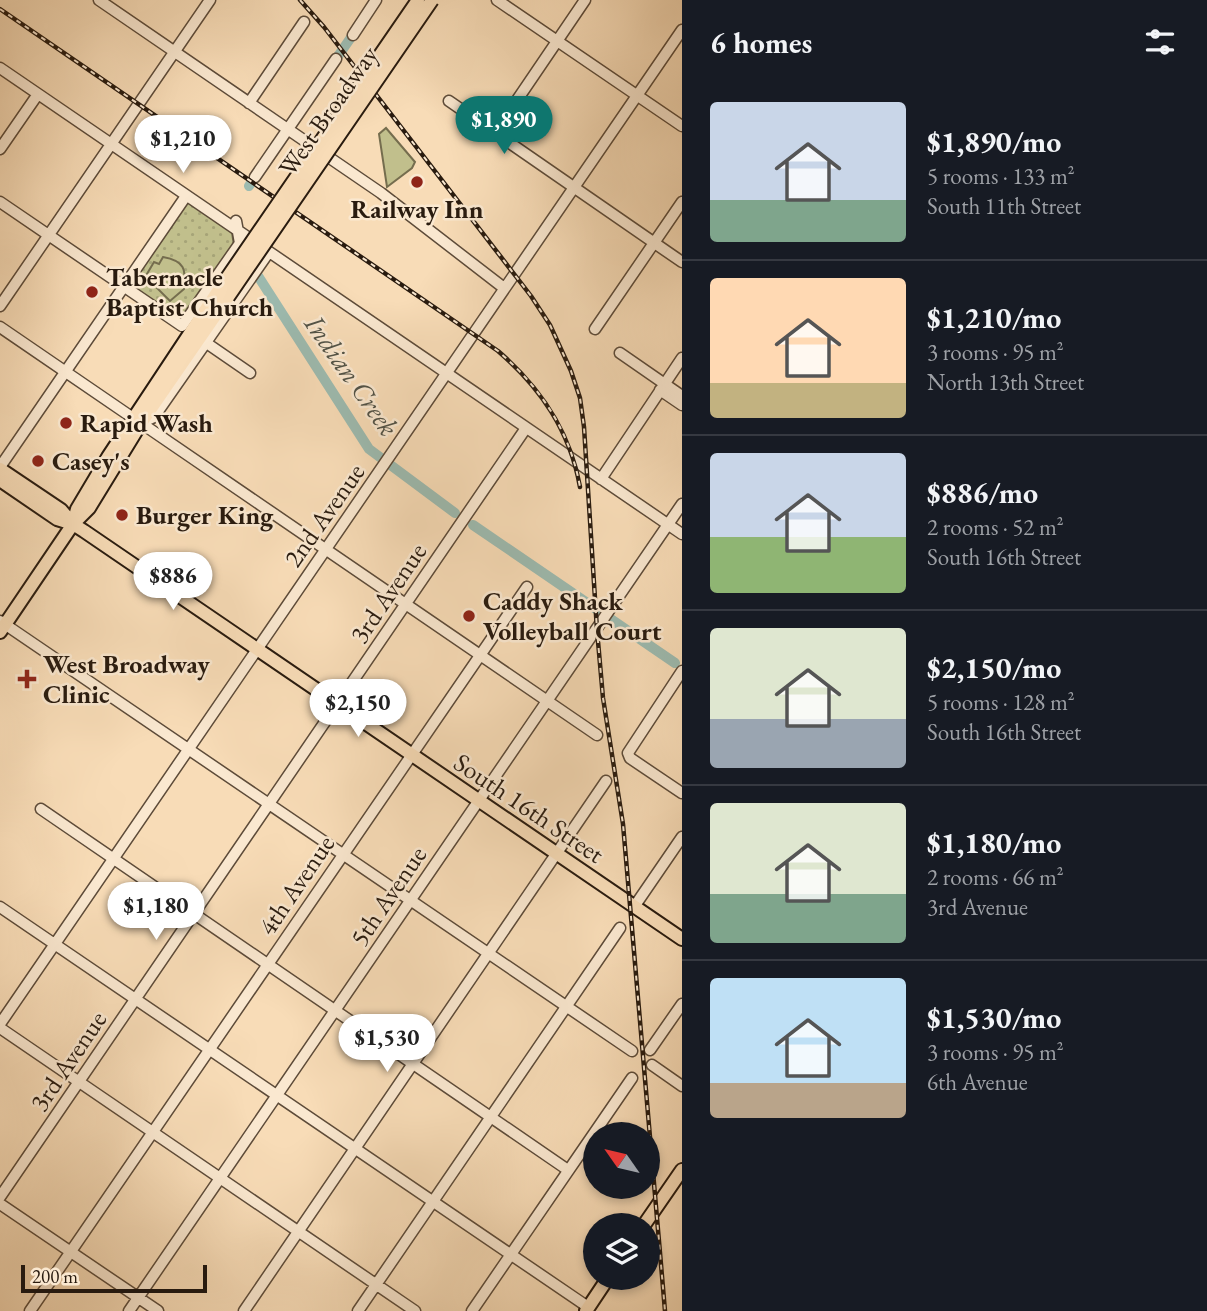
<!DOCTYPE html>
<html lang="en">
<head>
<meta charset="utf-8">
<style>
  :root { --surface:#171b24; --page:#20242c; --text:#f1f3f6; --muted:#9ea1a6; --line:#363941; --accent:#0f766e }
  body { margin:0; font-family:"EB Garamond",serif; background:var(--page); color:var(--text); height:100vh; display:flex; flex-direction:column; font-size:26px; white-space:nowrap }
  * { box-sizing:border-box; margin:0 }
  p { font-size:23px; color:var(--muted) }
  .icon { flex:none; width:38px; height:38px; fill:none; stroke:currentColor; stroke-width:2; stroke-linecap:round; stroke-linejoin:round }
  .map { position:relative; flex:1; overflow:hidden }
  .details { display:flex; flex-direction:column; background:var(--surface); width:525px }
  .details>* { flex:none }
  .needle { width:46px; rotate:304deg }
  .tools { position:absolute; left:583px; top:1122px; display:grid; gap:14px }
  .tools a { display:grid; place-items:center; width:77px; height:77px; border-radius:50%; background:var(--surface); box-shadow:0 4px 10px #0003; font-size:35px }
  .scale { position:absolute; left:21px; bottom:18px; width:186px; box-sizing:border-box; padding-left:7px; border:4px solid #291b0f; border-top:0; font-size:19px; line-height:24px; white-space:nowrap; color:#291b0f; -webkit-text-stroke:5px #fae8d0; paint-order:stroke }
  .price { position:absolute; translate:-50% -60px; padding:0 16px; border-radius:24px; background:#fff; color:#222; font-size:23px; line-height:46px; filter:drop-shadow(0 2px 4px #0008) }
  .price::after { content:''; position:absolute; left:50%; top:42px; width:21px; height:16px; margin-left:-10px; background:inherit; clip-path:polygon(0 0,100% 0,50% 100%) }
  .price.active { background:var(--accent); color:#fff }
  ul { padding:0; list-style:none }
  li { display:flex; align-items:center; gap:21px; height:175px; padding:0 28px }
  li+li { border-top:2px solid var(--line) }
  li span { display:grid; place-items:center; flex:none; width:196px; height:140px; border-radius:7px; color:#555 }
  li>.icon { margin-inline-start:auto }
  span .icon { width:84px; height:84px; fill:#fffc; stroke-width:1 }
  li b { font-size:30px }
  h2 { display:flex; justify-content:space-between; align-items:center; height:84px; padding:0 28px; font-size:30px }
  main { display:flex; flex:1; min-height:0 }
  .map>svg:first-child { display:block }
  .grass { fill:url(#grass-dots); stroke:#756d4e; stroke-width:2 }
  .pitch { fill:#c1bf8c; stroke:#756d4e; stroke-width:2 }
  .lines { fill:none; stroke-linecap:round; stroke-linejoin:round }
  .river { stroke:#9dbbb0; stroke-width:10 }
  .minor-casing { stroke:#5d4b39; stroke-width:13 }
  .major-casing { stroke:#291b0f; stroke-width:16 }
  .minor { stroke:#fae8d0; stroke-width:10 }
  .major { stroke:#f8dcb7; stroke-width:12 }
  .rail-casing { stroke:#291b0f; stroke-width:4.5 }
  .rail { stroke:#fae8d0; stroke-width:2; stroke-dasharray:5; stroke-linecap:butt }
  .major-bridge-casing { stroke:#291b0f; stroke-width:16; stroke-linecap:butt }
  .major-bridge { stroke:#f8dcb7; stroke-width:12 }
  .poi-dot { fill:#8f2418; stroke:#fae8d0; stroke-width:2.5 }
  .labels { text-anchor:middle; stroke-width:5; stroke-linejoin:round; paint-order:stroke }
  .street-label { font-size:26px; fill:#291b0f; stroke:#fae8d0 }
  .poi-label { font-size:26px; font-weight:bold; fill:#291b0f; stroke:#fae8d0; text-anchor:start }
  .water-label { font-size:28px; font-style:italic; fill:#525347; stroke:#fae8d0 }
</style>
</head>
<body>
<main>
<div class="map">
<svg width="682" height="1311" viewBox="0 0 682 1311">
  <defs>
    <pattern id="grass-dots" width="8" height="8" patternUnits="userSpaceOnUse" patternTransform="scale(1.75)"><rect width="8" height="8" fill="#c1bf8c"/><path d="M2 2h.1M6 6h.1" fill="none" stroke="#a6a478" stroke-width="1.8" stroke-linecap="round"/></pattern>
  </defs>
  <rect width="100%" height="100%" fill="#f8dcb7"/>
  <filter id="stains"><feTurbulence type="fractalNoise" baseFrequency=".00286" numOctaves="4"/><feColorMatrix values="0 0 0 0 .2 0 0 0 0 .09 0 0 0 0 .02 0 0 0 .5 -.17"/></filter>
  <radialGradient id="worn" r=".72"><stop offset=".6" stop-color="#630" stop-opacity="0"/><stop offset="1" stop-color="#630" stop-opacity=".3"/></radialGradient>
  <path class="grass" d="M187,201L232,232L234,246L183,322L129,285Z"/>
  <path class="pitch" d="M386,128L415,162L412,168L387,187L379,134Z
    M163,257C185,261 186,269 184,289L170,301L155,286L144,279L154,262L159,264Z"/>
  <g class="lines">
    <path class="river" d="M336,59L352,36
      M249,186L255,177
      M258,276L369,449L455,513
      M473,525L675,663"/>
    <defs>
      <path id="minor" d="M99,0L381,193L504,288
        M497,0L682,126
        M353,35L376,0
        M0,68L682,534
        M449,101L682,262
        M249,103L304,22
        M496,131L585,0
        M0,149L38,94
        M255,177L336,59
        M0,202L182,326L240,243L236,221
        M269,252L154,417L141,423L597,735
        M0,306L210,0
        M0,327L133,418
        M595,329L682,202
        M205,342L250,373
        M620,353L682,396
        M660,390L682,405
        M0,467L186,196
        M601,479L682,358
        M0,621L632,1051
        M682,671L628,753L630,758L682,793
        M41,809L568,1170
        M0,907L588,1307
        M634,907L682,837
        M0,1024L682,30
        M0,1028L415,1311
        M650,1050L682,1004
        M652,1065L682,1086
        M0,1197L526,428
        M0,1204L158,1311
        M30,1311L527,587
        M129,1311L682,504
        M244,1311L606,781
        M358,1311L620,928
        M472,1311L632,1078"/>
      <path id="major" d="M0,469L61,510L73,524L84,531L682,939
        M0,480L57,519L73,524
        M73,524L77,509L108,457L218,291
        M0,632L73,524L89,508L141,423L228,297
        M644,1225L682,1170
        M586,1311L608,1278"/>
    </defs>
    <use href="#minor" class="minor-casing"/>
    <use href="#major" class="major-casing"/>
    <use href="#minor" class="minor"/>
    <use href="#major" class="major"/>
    <defs>
      <path id="rail" d="M300,0L324,27L531,296L550,325L571,371L580,398L584,427L597,630L603,698L623,824L665,1311
        M0,9L498,351C541,388 570,431 580,487"/>
    </defs>
    <use href="#rail" class="rail-casing"/>
    <use href="#rail" class="rail"/>
    <defs>
      <path id="major-bridge" d="M218,291L418,0
        M228,297L432,0"/>
    </defs>
    <use href="#major-bridge" class="major-bridge-casing"/>
    <use href="#major-bridge" class="major-bridge"/>
  </g>
  <g class="poi-dot">
    <circle cx="417" cy="182" r="7"/>
    <circle cx="92" cy="292" r="7"/>
    <circle cx="66" cy="423" r="7"/>
    <circle cx="38" cy="461" r="7"/>
    <circle cx="122" cy="515" r="7"/>
    <circle cx="469" cy="616" r="7"/>
    <path d="M23.5 668.5h7v7h7v7h-7v7h-7v-7h-7v-7h7z"/>
  </g>
  <g class="labels">
    <g class="street-label">
      <text transform="translate(328 111) rotate(-55)" y="9">West Broadway</text>
      <text transform="translate(324 515) rotate(-55)" y="9">2nd Avenue</text>
      <text transform="translate(388 593) rotate(-56)" y="9">3rd Avenue</text>
      <text transform="translate(529 808) rotate(34)" y="9">South 16th Street</text>
      <text transform="translate(296 885) rotate(-56)" y="9">4th Avenue</text>
      <text transform="translate(388 896) rotate(-56)" y="9">5th Avenue</text>
      <text transform="translate(68 1061) rotate(-56)" y="9">3rd Avenue</text>
    </g>
    <g class="poi-label">
      <text x="417" y="218" text-anchor="middle">Railway Inn</text>
      <text x="106" y="286">Tabernacle<tspan x="106" dy="30">Baptist Church</tspan></text>
      <text x="80" y="432">Rapid Wash</text>
      <text x="52" y="470">Casey's</text>
      <text x="136" y="524">Burger King</text>
      <text x="483" y="610">Caddy Shack<tspan x="483" dy="30">Volleyball Court</tspan></text>
      <text x="43" y="673">West Broadway<tspan x="43" dy="30">Clinic</tspan></text>
    </g>
    <g class="water-label">
      <text transform="translate(352 375) rotate(55)" y="10">Indian Creek</text>
    </g>
  </g>
  <rect width="100%" height="100%" filter="url(#stains)"/>
  <rect width="100%" height="100%" fill="url(#worn)"/>
</svg>
<div class="tools">
<a><svg class="needle" viewBox="-14 -14 28 28"><path d="M0-13l5 13h-10z" fill="#e53935"/><path d="M0 13l5-13h-10z" fill="#9ea1a6"/></svg></a>
<a><svg class="icon" aria-label="layers" viewBox="0 0 24 24"><path d="M12 4l9 5-9 5-9-5zM3 14l9 5 9-5"/></svg></a>
</div>
<div class="scale">200 m</div>
<b class="price active" style="left:504px;top:156px">$1,890</b>
<b class="price" style="left:183px;top:175px">$1,210</b>
<b class="price" style="left:173px;top:612px">$886</b>
<b class="price" style="left:358px;top:739px">$2,150</b>
<b class="price" style="left:156px;top:942px">$1,180</b>
<b class="price" style="left:387px;top:1074px">$1,530</b>
</div>
<section class="details">
<h2>6 homes<svg class="icon" aria-label="filters" viewBox="0 0 24 24"><path d="M4 7h16M4 17h16"/><circle cx="9" cy="7" r="2"/><circle cx="15" cy="17" r="2"/></svg></h2>
<ul>
<li><span style="background:linear-gradient(#c9d6e8 70%,#7fa58c 0)"><svg class="icon" aria-label="home" viewBox="0 0 24 24"><path d="M3 11l9-7 9 7M6 9v11h12V9"/></svg></span><div><b>$1,890/mo</b><p>5 rooms · 133 m²</p><p>South 11th Street</p></div></li>
<li><span style="background:linear-gradient(#ffd9b3 75%,#c2b280 0)"><svg class="icon" aria-label="home" viewBox="0 0 24 24"><path d="M3 11l9-7 9 7M6 9v11h12V9"/></svg></span><div><b>$1,210/mo</b><p>3 rooms · 95 m²</p><p>North 13th Street</p></div></li>
<li><span style="background:linear-gradient(#c9d6e8 60%,#8fb573 0)"><svg class="icon" aria-label="home" viewBox="0 0 24 24"><path d="M3 11l9-7 9 7M6 9v11h12V9"/></svg></span><div><b>$886/mo</b><p>2 rooms · 52 m²</p><p>South 16th Street</p></div></li>
<li><span style="background:linear-gradient(#dfe7d0 65%,#9aa5b1 0)"><svg class="icon" aria-label="home" viewBox="0 0 24 24"><path d="M3 11l9-7 9 7M6 9v11h12V9"/></svg></span><div><b>$2,150/mo</b><p>5 rooms · 128 m²</p><p>South 16th Street</p></div></li>
<li><span style="background:linear-gradient(#dfe7d0 65%,#7fa58c 0)"><svg class="icon" aria-label="home" viewBox="0 0 24 24"><path d="M3 11l9-7 9 7M6 9v11h12V9"/></svg></span><div><b>$1,180/mo</b><p>2 rooms · 66 m²</p><p>3rd Avenue</p></div></li>
<li><span style="background:linear-gradient(#bfe0f5 75%,#b9a48a 0)"><svg class="icon" aria-label="home" viewBox="0 0 24 24"><path d="M3 11l9-7 9 7M6 9v11h12V9"/></svg></span><div><b>$1,530/mo</b><p>3 rooms · 95 m²</p><p>6th Avenue</p></div></li>
</ul>
</section>
</main>
</body>
</html>
